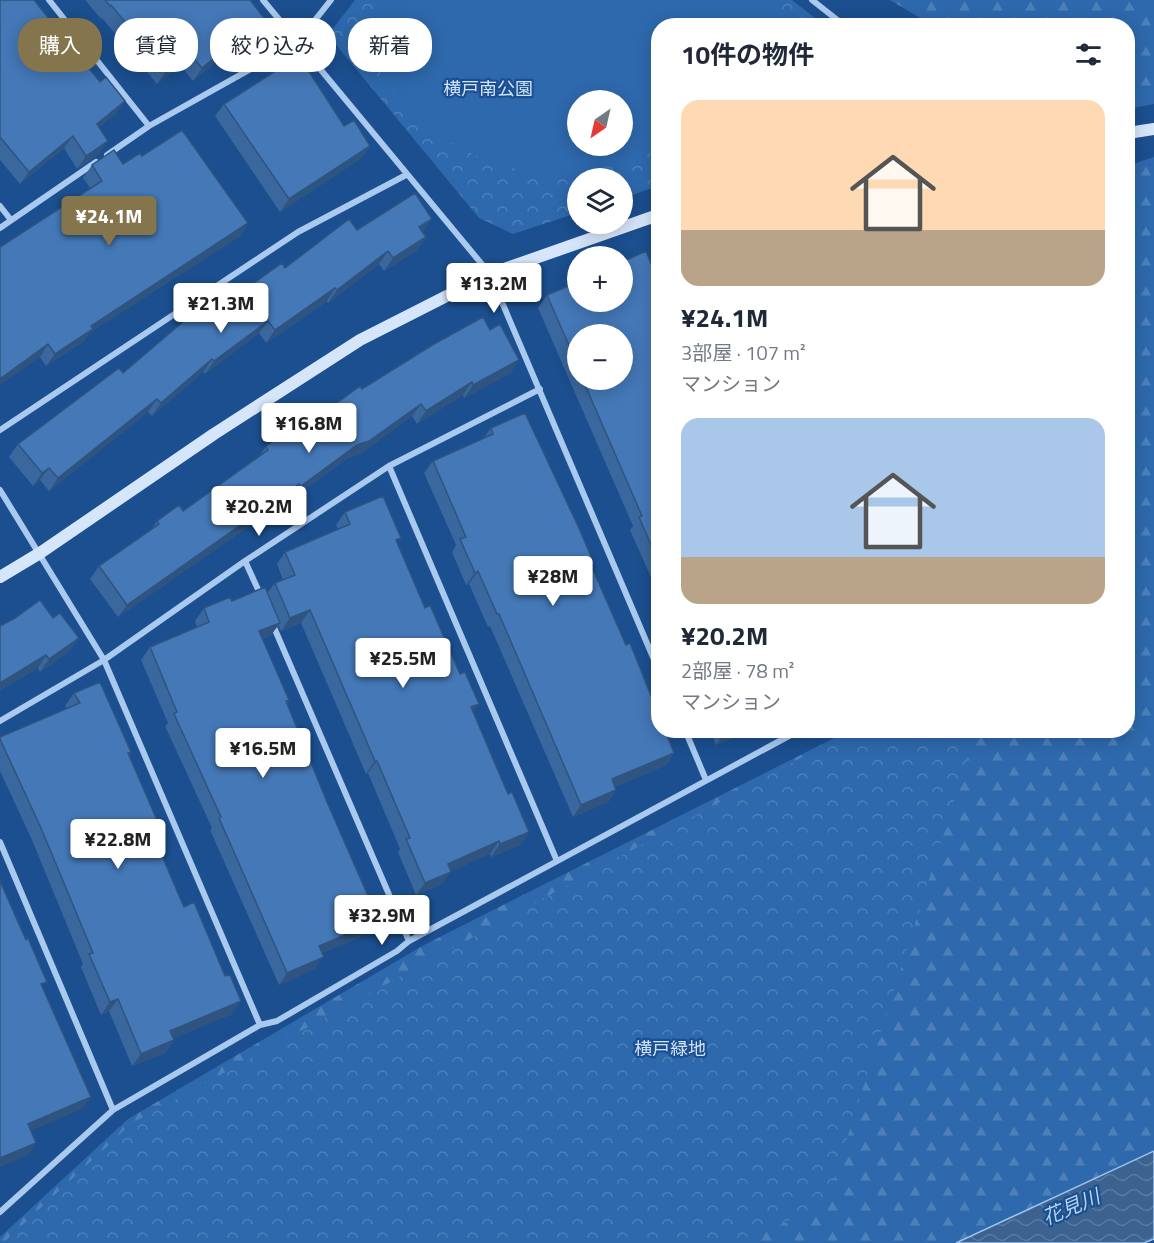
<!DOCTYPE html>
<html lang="ja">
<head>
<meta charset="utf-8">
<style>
  :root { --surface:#fff; --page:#f6f6f7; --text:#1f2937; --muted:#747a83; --accent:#84754c }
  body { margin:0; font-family:"Titillium Web","Noto Sans JP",sans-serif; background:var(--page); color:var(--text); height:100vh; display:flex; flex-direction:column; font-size:22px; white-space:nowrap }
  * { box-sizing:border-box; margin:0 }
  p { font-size:20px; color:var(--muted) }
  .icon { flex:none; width:33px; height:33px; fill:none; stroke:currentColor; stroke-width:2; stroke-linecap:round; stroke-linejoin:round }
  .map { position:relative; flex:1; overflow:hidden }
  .drawer { position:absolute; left:651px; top:18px; width:484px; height:720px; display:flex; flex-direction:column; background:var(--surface); border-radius:24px; box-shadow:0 3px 15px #0003 }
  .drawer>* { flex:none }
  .top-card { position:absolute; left:18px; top:18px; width:543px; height:54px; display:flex; gap:12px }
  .needle { width:39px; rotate:214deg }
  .controls { position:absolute; left:567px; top:90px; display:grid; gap:12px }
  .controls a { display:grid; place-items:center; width:66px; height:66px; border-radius:50%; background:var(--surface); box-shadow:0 3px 15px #0003; font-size:30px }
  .price { position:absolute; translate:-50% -51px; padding:0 14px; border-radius:6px; background:#fff; color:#222; font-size:20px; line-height:39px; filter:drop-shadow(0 2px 3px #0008) }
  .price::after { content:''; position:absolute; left:50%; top:36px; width:18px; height:14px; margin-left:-9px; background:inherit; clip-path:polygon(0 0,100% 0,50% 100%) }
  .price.selected { background:var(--accent); color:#fff }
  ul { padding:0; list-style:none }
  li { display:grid; align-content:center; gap:12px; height:318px; padding:0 30px }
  li span { display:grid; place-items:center; height:186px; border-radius:18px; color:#555 }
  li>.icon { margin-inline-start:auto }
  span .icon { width:108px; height:108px; fill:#fffc; stroke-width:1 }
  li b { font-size:26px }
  h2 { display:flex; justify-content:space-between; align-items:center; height:72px; padding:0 30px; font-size:26px }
  .tag { padding:0 21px; border-radius:24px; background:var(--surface); box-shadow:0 3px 15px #0003; font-size:21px; line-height:54px }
  .tag.selected { background:var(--accent); color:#fff }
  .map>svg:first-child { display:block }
  .forest { fill:url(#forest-firs) }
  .park { fill:url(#park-crowns); fill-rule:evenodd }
  .pitch { fill:#2e69ad; fill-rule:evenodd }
  .water { fill:url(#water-waves); stroke:#9cc4f0; stroke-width:1.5 }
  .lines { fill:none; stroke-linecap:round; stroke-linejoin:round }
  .street { stroke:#a9c9ee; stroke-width:6 }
  .secondary { stroke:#d6e6fa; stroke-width:12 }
  .wall { fill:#3a679d; fill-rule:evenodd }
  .shaded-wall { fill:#305480 }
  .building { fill:#4478b7; stroke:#305480; stroke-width:1.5 }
  .labels { text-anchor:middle; stroke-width:4.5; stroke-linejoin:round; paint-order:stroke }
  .park-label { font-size:18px; fill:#cfe3fa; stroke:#1b4f8f }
  .water-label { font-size:20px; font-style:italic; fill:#b5d3f5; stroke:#1b4f8f }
</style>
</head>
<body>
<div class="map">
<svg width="1154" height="1243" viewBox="0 0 1154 1243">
  <defs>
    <pattern id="forest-firs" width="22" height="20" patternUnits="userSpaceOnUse" patternTransform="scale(1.5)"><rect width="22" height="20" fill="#2e69ad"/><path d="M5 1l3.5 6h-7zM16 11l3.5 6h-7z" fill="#4d80b9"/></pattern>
    <pattern id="park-crowns" width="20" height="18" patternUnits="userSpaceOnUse" patternTransform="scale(1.5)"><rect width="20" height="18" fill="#2e69ad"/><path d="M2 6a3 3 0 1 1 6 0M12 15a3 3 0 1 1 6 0" fill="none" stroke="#4d80b9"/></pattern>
    <pattern id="water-waves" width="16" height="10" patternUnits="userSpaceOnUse" patternTransform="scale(1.5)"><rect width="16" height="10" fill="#3c6290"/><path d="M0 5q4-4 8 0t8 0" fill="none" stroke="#597aa1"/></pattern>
  </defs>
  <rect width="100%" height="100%" fill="#1b4f8f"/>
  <path class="forest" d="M890,0H1154V104L1128,109V26L932,25Z
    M1154,157V1151L956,1243H0V1237L128,1119L424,945L848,731L1128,730V171L1130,165Z"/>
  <path class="park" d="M355,0H792L824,25L658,26V186L623,198L622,178H578L577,213L513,234L479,218L328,35ZM578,100H622V146H578Z
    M850,731H976L827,1202L744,1243H3L132,1123Z"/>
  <path class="pitch" d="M384,0H766L786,16L778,25L658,26V149L624,164L575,172L524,171L484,160L447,140L406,107L371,60L370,19ZM578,100H622V146H578Z"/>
  <path class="water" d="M1154,1151V1239L1144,1243H956Z"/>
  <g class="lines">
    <path class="street" d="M49,0L149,126
      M263,0L490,274L658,669
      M812,0L845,26
      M107,155L149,126L297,43L331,0
      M0,206L11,220
      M651,217L658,234
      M0,228L96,162
      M0,430L298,232L406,175
      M389,466L557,861
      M0,490L104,660L260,1025
      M245,561L261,596
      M273,625L409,941
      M0,721L104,660L245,561L389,466L540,389
      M685,730L706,780
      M0,842L113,1110
      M0,1212L113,1110L260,1025L277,1021L397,951L409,941L800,730"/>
    <path class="secondary" d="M1128,133L1154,129
      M0,577L40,553L214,434L360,340L490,274L658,215"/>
  </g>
  <path class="wall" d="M0,0L116,113L99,127V154L77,169L64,148L20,184L0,160Z
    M85,0H250L255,30L193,81L180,65L157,84L102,18L101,19Z
    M224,104L344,126L370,146L361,158L280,212L215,116Z
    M142,156L248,223L240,236L89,333L84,341L46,366L40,357L90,188L83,178L92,165L123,164Z
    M357,230L423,232H422L426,237L417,250L384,271L379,264L328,303L327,301L266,343L259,333L205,374L203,372L152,416L148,412L49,491L40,480L33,486L9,457L18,444L227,302L285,268Z
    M658,281V593L630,530L633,526L538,308L547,295ZM578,334L622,380H578Z
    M511,373L464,398L463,395L417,424L412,416L360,454L348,458L292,498L291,497L118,617L90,579L99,566L150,531L157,521L183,511L258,458L266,446L303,428L362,389Z
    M491,428L591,565L626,645L674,753L666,765L615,787L616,790L608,802L573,817L490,626L488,627L469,584L466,585L452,552L456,545L424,473L433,461L483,439Z
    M345,512L397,544L425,608L473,712L508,794L529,832L520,845L491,857L490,854L451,871L442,884L416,895L398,852L400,849L368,773L366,774L301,623L281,631L278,625L271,635L262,639L289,700L287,703L327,802L379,921L370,933L322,953L315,969L279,985L210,830L212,828L165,726L168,723L141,660L150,647L197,627L195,621L204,608L267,593L275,583L283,580L277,564L285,552L338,529L336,525Z
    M0,626L70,651L40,672L38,668L0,690Z
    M74,693L131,752L129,755L154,836L184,907L232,1014L173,1038L174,1040L165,1053L132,1066L109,1011L101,1015L81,967L83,964L32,840L0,771V739L67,709L65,706Z
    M710,730H750L716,745Z"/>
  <path class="shaded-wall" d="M264,18L255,30L193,81L202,68Z
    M189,53L180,65L157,84L166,71Z
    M125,101L116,113L88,136L97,124Z
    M73,136L64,148L20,184L29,172Z
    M108,141L99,154L77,169L86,156Z
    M370,146L361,158L280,212L289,199Z
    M432,219L423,232L410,240L419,227Z
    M248,223L240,236L89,333L84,341L46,366L55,354L91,326Z
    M426,237L417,250L384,271L393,258Z
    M388,251L379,264L328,303L337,290Z
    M335,288L327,301L266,343L275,330Z
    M268,321L259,333L205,374L214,361Z
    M48,344L40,357L0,385V379Z
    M212,359L203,372L152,416L161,403Z
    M519,360L511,373L464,398L473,385Z
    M472,382L463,395L417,424L426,411Z
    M157,399L148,412L49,491L58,478Z
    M421,404L412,416L360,454L348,458L292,498L301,486L357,445Z
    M49,468L40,480L33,486L42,473Z
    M299,484L291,497L118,617L127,605Z
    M478,571L469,584L466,585L475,573Z
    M310,610L301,623L281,631L290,618Z
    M280,623L271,635L250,644L259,631Z
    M79,638L70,651L40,672L49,659Z
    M46,655L38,668L0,690V683Z
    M479,704L470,717L471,707Z
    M730,730H750L716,745L724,733Z
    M674,753L666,765L603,792L612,779Z
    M375,761H377L368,773L366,774Z
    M616,790L608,802L573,817L581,805Z
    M160,827L151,839V830Z
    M529,832L520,845L491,857L500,844Z
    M499,841L490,854L439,877L448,864Z
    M451,872L442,884L416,895L425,883Z
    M379,921L370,933L310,958L319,946Z
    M324,957L315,969L279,985L287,973Z
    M118,999L109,1011L101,1015L110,1002Z
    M241,1001L232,1014L161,1044L170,1031Z
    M174,1040L165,1053L132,1066L141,1054Z
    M91,1097L82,1109L19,1136L28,1124Z
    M36,1143L28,1155L0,1167V1158Z"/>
  <path class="building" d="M0,0H34L100,82L106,77L125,101L97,124L108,141L86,156L73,136L29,172L0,137Z
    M105,0H250L264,18L202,68L189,53L166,71L111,5L110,6Z
    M299,56L344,126L354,120L370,146L289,199L224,104Z
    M182,130L248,223L91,326L93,329L55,354L48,344L0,379V247L102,181L92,165L114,150L123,164L140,153L142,156Z
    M415,193L432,219L419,227L426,237L393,258L388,251L337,290L335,288L275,330L268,321L214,361L212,359L161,403L157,399L58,478L49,468L42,473L18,444L119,368L123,373L219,291L227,302L282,263L285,268L349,219L357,230Z
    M646,251L658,281V561L639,517L642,516L583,380H622V334H578V366L547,295L578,282V302H622V262Z
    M483,317L490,330L500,324L519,360L473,385L472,382L426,411L421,404L369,441L357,445L301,486L299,484L127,605L99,566L159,524L157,521L179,505L183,511L268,450L266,446L299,422L303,428L360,386L362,389L434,344Z
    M525,413L578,526L593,561L590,563L626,645L630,643L658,713V730H665L674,753L612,779L616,790L581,805L499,614H497L478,571L475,573L460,539L466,537L433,461L493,434L491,428Z
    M383,496L401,538L396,540L425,608L430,605L460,674L465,672L479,704L471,707L508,794L512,792L529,832L500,844L499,841L448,864L451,872L425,883L406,839L410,838L377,761H375L310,610L290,618L275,583L295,575L285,552L350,524L345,512Z
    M265,587L280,623L259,631L289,700L286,701L327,802L379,921L319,946L324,957L287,973L219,818L221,817L174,714L177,712L150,647L209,622L204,608L230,597L232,601Z
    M40,600L53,618L60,613L79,638L49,659L46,655L0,683V626L15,618Z
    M100,682L131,752L128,753L160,827L151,830L184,907L194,902L225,976L230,975L241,1001L170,1031L174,1040L141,1054L118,999L110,1002L89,954L93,953L41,828L0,739V737L80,703L74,693Z
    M0,881L26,940L28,938L47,982L41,984L91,1097L28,1124L36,1143L0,1158Z"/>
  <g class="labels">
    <g class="park-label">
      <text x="488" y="95">横戸南公園</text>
      <text x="670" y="1055">横戸緑地</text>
    </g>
    <g class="water-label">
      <text transform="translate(1071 1207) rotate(-23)" y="7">花見川</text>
    </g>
  </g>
</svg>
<div class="controls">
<a><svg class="needle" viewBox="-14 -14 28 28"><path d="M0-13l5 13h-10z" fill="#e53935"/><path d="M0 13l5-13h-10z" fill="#747a83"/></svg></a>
<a><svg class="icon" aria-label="layers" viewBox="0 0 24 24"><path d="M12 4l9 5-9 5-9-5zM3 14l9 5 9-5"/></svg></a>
<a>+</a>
<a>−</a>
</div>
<b class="price selected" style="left:109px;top:247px">¥24.1M</b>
<b class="price" style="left:494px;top:314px">¥13.2M</b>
<b class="price" style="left:221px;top:334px">¥21.3M</b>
<b class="price" style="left:309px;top:454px">¥16.8M</b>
<b class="price" style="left:259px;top:537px">¥20.2M</b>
<b class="price" style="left:553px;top:607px">¥28M</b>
<b class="price" style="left:403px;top:689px">¥25.5M</b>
<b class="price" style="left:263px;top:779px">¥16.5M</b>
<b class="price" style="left:118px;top:870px">¥22.8M</b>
<b class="price" style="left:382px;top:946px">¥32.9M</b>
<div class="top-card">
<a class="tag selected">購入</a>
<a class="tag">賃貸</a>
<a class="tag">絞り込み</a>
<a class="tag">新着</a>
</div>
<section class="drawer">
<h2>10件の物件<svg class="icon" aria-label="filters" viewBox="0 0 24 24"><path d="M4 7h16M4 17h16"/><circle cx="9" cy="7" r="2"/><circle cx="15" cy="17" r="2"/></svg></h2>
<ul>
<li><span style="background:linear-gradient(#ffd9b3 70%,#b9a48a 0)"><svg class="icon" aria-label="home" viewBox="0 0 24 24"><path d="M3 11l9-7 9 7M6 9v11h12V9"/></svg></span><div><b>¥24.1M</b><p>3部屋 · 107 m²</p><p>マンション</p></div></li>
<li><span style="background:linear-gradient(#a9c7e8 75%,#b9a48a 0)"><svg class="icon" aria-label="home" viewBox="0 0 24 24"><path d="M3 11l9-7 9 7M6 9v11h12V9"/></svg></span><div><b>¥20.2M</b><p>2部屋 · 78 m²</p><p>マンション</p></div></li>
</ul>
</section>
</div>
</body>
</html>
